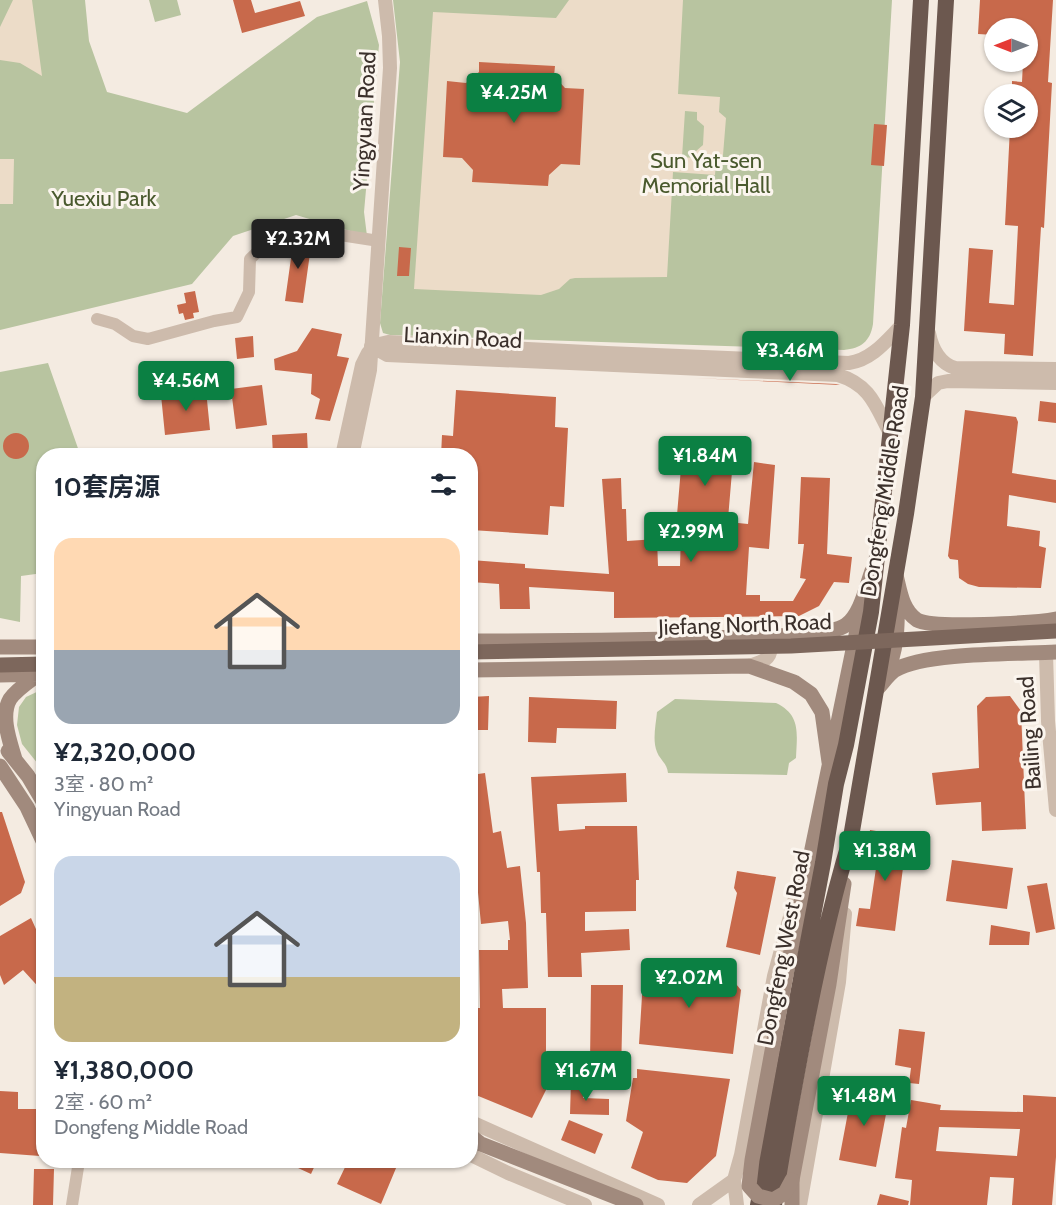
<!DOCTYPE html>
<html lang="zh">
<head>
<meta charset="utf-8">
<style>
  :root { --surface:#fff; --page:#f2f2f3; --text:#1f2937; --muted:#747a83; --accent:#0b8043 }
  body { margin:0; font-family:Cabin,"Noto Sans SC",sans-serif; background:var(--page); color:var(--text); height:100vh; display:flex; flex-direction:column; font-size:22px; white-space:nowrap }
  * { box-sizing:border-box; margin:0 }
  p { font-size:20px; color:var(--muted) }
  .icon { flex:none; width:33px; height:33px; fill:none; stroke:currentColor; stroke-width:2; stroke-linecap:round; stroke-linejoin:round }
  .map { position:relative; flex:1; overflow:hidden }
  .panel { position:absolute; left:36px; top:448px; width:442px; height:720px; display:flex; flex-direction:column; background:var(--surface); border-radius:24px; box-shadow:0 2px 4px #0004 }
  .panel>* { flex:none }
  .needle { width:39px; rotate:270deg }
  .controls { position:absolute; left:984px; top:18px; display:grid; gap:12px }
  .controls a { display:grid; place-items:center; width:54px; height:54px; border-radius:50%; background:var(--surface); box-shadow:0 2px 4px #0004; font-size:30px }
  .price { position:absolute; translate:-50% -51px; padding:0 14px; border-radius:6px; background:var(--accent); color:#fff; font-size:20px; line-height:39px; filter:drop-shadow(0 2px 3px #0008) }
  .price::after { content:''; position:absolute; left:50%; top:36px; width:18px; height:14px; margin-left:-9px; background:inherit; clip-path:polygon(0 0,100% 0,50% 100%) }
  .price.active { background:#222; color:#fff }
  ul { padding:0; list-style:none }
  li { display:grid; align-content:center; gap:12px; height:318px; padding:0 18px }
  li span { display:grid; place-items:center; height:186px; border-radius:18px; color:#555 }
  li>.icon { margin-inline-start:auto }
  span .icon { width:108px; height:108px; fill:#fffc; stroke-width:1 }
  li b { font-size:26px }
  h2 { display:flex; justify-content:space-between; align-items:center; height:72px; padding:0 18px; font-size:26px }
  .map>svg:first-child { display:block }
  .green { fill:#b8c4a0 }
  .plaza { fill:#ecdcc8; fill-rule:evenodd }
  .building { fill:#c8694b; fill-rule:evenodd }
  .lines { fill:none; stroke-linecap:round; stroke-linejoin:round }
  .minor { stroke:#cdbbac; stroke-width:12 }
  .tertiary { stroke:#cdbbac; stroke-width:14 }
  .secondary { stroke:#a18a7d; stroke-width:15 }
  .primary { stroke:#7d675c; stroke-width:15 }
  .trunk { stroke:#6c584f; stroke-width:16 }
  .secondary-bridge { stroke:#a18a7d; stroke-width:15 }
  .primary-bridge { stroke:#7d675c; stroke-width:15 }
  .labels { text-anchor:middle; stroke-width:6; stroke-linejoin:round; paint-order:stroke }
  .street-label { font-size:22px; fill:#3b302b; stroke:#fbf5ee }
  .park-label { font-size:22px; fill:#4a5a2e; stroke:#fbf5ee }
</style>
</head>
<body>
<div class="map">
<svg width="1056" height="1205" viewBox="0 0 1056 1205">
  <rect width="100%" height="100%" fill="#f4ebe1"/>
  <path class="green" d="M0,0H85L89,41L107,92L187,113L317,17L367,1L379,45L364,212L367,236L296,215L233,236L192,284L0,330Z
    M149,0H177L181,15L155,22Z
    M393,0H892L873,324C870,342 861,348 844,350L390,335L383,333L380,323L400,62Z
    M48,363L80,454L101,456H44L43,573L21,576L20,622L0,618V372Z
    M43,689V760L38,764L22,744L17,725L19,707L26,697Z
    M675,699L776,703C801,715 797,733 796,758L789,763L787,775L668,773C667,763 660,760 657,752C652,740 656,724 657,712Z"/>
  <path class="plaza" d="M13,0H32L42,76L20,63L0,60V27Z
    M569,0H683L678,94L720,97L719,112L726,118L723,155L716,162L715,175L673,172L667,277L575,278L570,279L559,289L541,295L414,289L433,12L556,18ZM685,111L697,112V120L704,126L703,145L695,152V158L682,157Z
    M0,159H14L13,204H0Z"/>
  <path class="building" d="M233,0H251L255,13L300,1L305,16L242,33Z
    M980,0H1053L1048,82L1052,83L1044,228L1041,227L1033,356L1004,354L1005,334L964,331L969,248L993,250L989,303L1014,305L1018,226L1005,225L1010,128H1028V94H1012V81L1022,82L1023,62H1028V28H994V35L978,34Z
    M479,62L555,66L554,76L565,88L584,89L580,165L561,164L549,175L548,186L472,182L473,170L462,158L443,157L447,81L466,83L479,72Z
    M874,124L887,125L884,166L871,165Z
    M294,237L312,239L303,303L285,301Z
    M399,247L411,248L409,276H397Z
    M195,291L199,312L193,313L194,318L185,320L183,313L179,314L177,305L186,303L184,293Z
    M312,328L342,334L337,356L349,358L330,421L315,419L320,399L311,394L312,374L275,370L274,359L297,351Z
    M253,336L254,357L237,359L235,338Z
    M694,378L836,384L840,385Z
    M262,385L267,425L236,429L231,389Z
    M206,390L210,430L165,435L161,395Z
    M456,390L556,397L555,427L568,428L564,507L550,506L548,535L471,530V456H441L442,435L453,436Z
    M1040,401L1056,403V423L1038,421Z
    M965,410L1016,417L1018,422L1012,473L1056,480V503L1009,495L1007,526L1040,531L1039,546L1046,548L1041,588L979,587L968,584L959,578L958,560L950,559L948,556Z
    M307,433L308,455L273,456L272,435Z
    M3 446a13 13 0 1 1 26 0a13 13 0 1 1-26 0Z
    M682,456L733,460L728,519L677,515Z
    M754,462L775,465L769,549L749,547L746,595H760V601H793L806,579L800,578L804,544H798L801,477L830,478L827,554L852,557L849,583L834,582L819,606L799,616L614,618V592L529,587L530,609H500L499,584L471,582V560L525,564V568L609,574L602,479L621,478L622,509H626L627,541L657,539L658,566H680L681,533L738,534V523L748,524Z
    M489,696L488,730H471V697Z
    M1010,696L1021,711L1026,829L982,831L981,802L936,805L932,773L979,768L977,706L986,697Z
    M529,697L617,701L616,729L557,728L556,743L528,742Z
    M485,773L493,833L501,831L507,868L520,866L526,923L528,988L502,989L503,1008H546V1090L532,1118L471,1093V1008H480L479,950H508V940H510L508,921L481,924L475,861L471,862V821H474L471,796V775Z
    M626,773L627,802L557,804L559,831L585,829V826H637L639,880H636V911L585,912V931L629,929L630,950L581,953L582,977H548L546,913H541L540,872H537L531,777Z
    M0,812H2L25,882L21,893L0,906Z
    M870,830L907,836L895,931L856,926L859,908L870,909L879,848L868,847Z
    M952,860L1013,868L1007,909L946,901Z
    M737,871L776,877L760,955L726,947L737,893L734,888Z
    M1047,883L1055,929L1036,933L1027,886Z
    M31,918L44,947V993L23,970L4,985L0,975V936Z
    M991,925L1030,932L1029,945H989Z
    M644,964L725,971L741,990L733,1054L639,1044Z
    M591,985H623L621,1076L582,1077V1063H590Z
    M899,1029L925,1032L919,1084L909,1083L911,1068L895,1065Z
    M637,1069L730,1079L716,1156L687,1183L658,1180L631,1168L643,1132L626,1121L633,1078H637Z
    M571,1081L584,1082L583,1098L609,1099V1115L570,1114Z
    M853,1086L890,1093L876,1167L839,1160Z
    M0,1091L18,1092V1109H41L40,1156L0,1153Z
    M1023,1095L1056,1097V1157L1052,1205H1012L1014,1178L990,1177L987,1205H910L912,1180L895,1178L902,1127L906,1128L911,1100L941,1105L940,1110L1023,1112ZM939,1127L1020,1129L1017,1156L936,1151Z
    M569,1120L603,1134L595,1154L561,1140Z
    M283,1161H317L311,1174Z
    M348,1161H399L381,1204L337,1184Z
    M34,1169H54L53,1205H33Z
    M880,1194L909,1201L908,1205H877Z"/>
  <g class="lines">
    <path class="minor" d="M97,319L115,324L133,336L148,339L214,321L237,317L249,292L250,259L273,237L295,228L379,241
      M72,1205L79,1161"/>
    <path class="tertiary" d="M929,333C932,348 939,363 955,368L1056,369
      M371,346L387,355L838,375C871,385 876,407 891,435
      M371,346L388,342L607,353L849,363C872,360 887,340 902,325
      M923,397L938,383L948,381L1056,383
      M342,456L362,365L368,353
      M352,456L370,370L390,68L389,36L385,0
      M1046,653L1048,721L1056,810
      M749,666C760,662 770,661 771,648L764,639
      M471,1122L658,1205
      M471,1155L508,1173L585,1205
      M699,1205L734,1180
      M737,1205L734,1180L741,1155L774,976L798,887
      M800,1205L839,982L845,914"/>
    <path class="secondary" d="M896,575C900,591 902,610 917,620C932,629 1035,623 1056,619
      M471,641C561,641 652,640 742,637C764,636 829,637 846,625C861,614 866,587 872,571
      M0,647H44
      M471,670L749,666L794,682L811,694L822,712L829,762L836,784
      M0,675L42,674
      M884,678C898,653 898,622 897,593
      M876,690C882,684 888,675 895,670C925,652 1018,654 1056,652
      M8,751L28,776L44,803
      M15,759C10,742 0,716 10,699C17,689 30,681 39,674
      M0,766L27,807L44,843
      M786,975L861,611
      M471,1136L481,1144L636,1205
      M792,1205V1180L829,984L844,884"/>
    <path class="primary" d="M0,665L44,664"/>
    <path class="trunk" d="M758,1205L823,863L836,784L846,745L871,612L902,325L921,0
      M774,1205C781,1155 791,1105 800,1056C814,982 829,909 851,837L906,514L923,397L946,0"/>
    <path class="secondary-bridge" d="M786,975L752,1160L749,1186L758,1196L773,1200L785,1193L792,1180"/>
    <path class="primary-bridge" d="M471,652L791,646L1056,631"/>
  </g>
  <g class="labels">
    <g class="street-label">
      <text transform="translate(364 121) rotate(-87)" y="8">Yingyuan Road</text>
      <text transform="translate(463 337) rotate(3)" y="8">Lianxin Road</text>
      <text transform="translate(884 491) rotate(-81)" y="8">Dongfeng Middle Road</text>
      <text transform="translate(745 624) rotate(-2)" y="8">Jiefang North Road</text>
      <text transform="translate(1029 733) rotate(-94)" y="8">Bailing Road</text>
      <text transform="translate(783 948) rotate(-79)" y="8">Dongfeng West Road</text>
    </g>
    <g class="park-label">
      <text x="706" y="168">Sun Yat-sen<tspan x="706" dy="25">Memorial Hall</tspan></text>
      <text x="104" y="206">Yuexiu Park</text>
    </g>
  </g>
</svg>
<div class="controls">
<a><svg class="needle" viewBox="-14 -14 28 28"><path d="M0-13l5 13h-10z" fill="#e53935"/><path d="M0 13l5-13h-10z" fill="#747a83"/></svg></a>
<a><svg class="icon" aria-label="layers" viewBox="0 0 24 24"><path d="M12 4l9 5-9 5-9-5zM3 14l9 5 9-5"/></svg></a>
</div>
<b class="price" style="left:514px;top:124px">¥4.25M</b>
<b class="price active" style="left:298px;top:270px">¥2.32M</b>
<b class="price" style="left:790px;top:382px">¥3.46M</b>
<b class="price" style="left:186px;top:412px">¥4.56M</b>
<b class="price" style="left:705px;top:487px">¥1.84M</b>
<b class="price" style="left:691px;top:563px">¥2.99M</b>
<b class="price" style="left:885px;top:882px">¥1.38M</b>
<b class="price" style="left:689px;top:1009px">¥2.02M</b>
<b class="price" style="left:586px;top:1102px">¥1.67M</b>
<b class="price" style="left:864px;top:1127px">¥1.48M</b>
<section class="panel">
<h2>10套房源<svg class="icon" aria-label="filters" viewBox="0 0 24 24"><path d="M4 7h16M4 17h16"/><circle cx="9" cy="7" r="2"/><circle cx="15" cy="17" r="2"/></svg></h2>
<ul>
<li><span style="background:linear-gradient(#ffd9b3 60%,#9aa5b1 0)"><svg class="icon" aria-label="home" viewBox="0 0 24 24"><path d="M3 11l9-7 9 7M6 9v11h12V9"/></svg></span><div><b>¥2,320,000</b><p>3室 · 80 m²</p><p>Yingyuan Road</p></div></li>
<li><span style="background:linear-gradient(#c9d6e8 65%,#c2b280 0)"><svg class="icon" aria-label="home" viewBox="0 0 24 24"><path d="M3 11l9-7 9 7M6 9v11h12V9"/></svg></span><div><b>¥1,380,000</b><p>2室 · 60 m²</p><p>Dongfeng Middle Road</p></div></li>
</ul>
</section>
</div>
</body>
</html>
